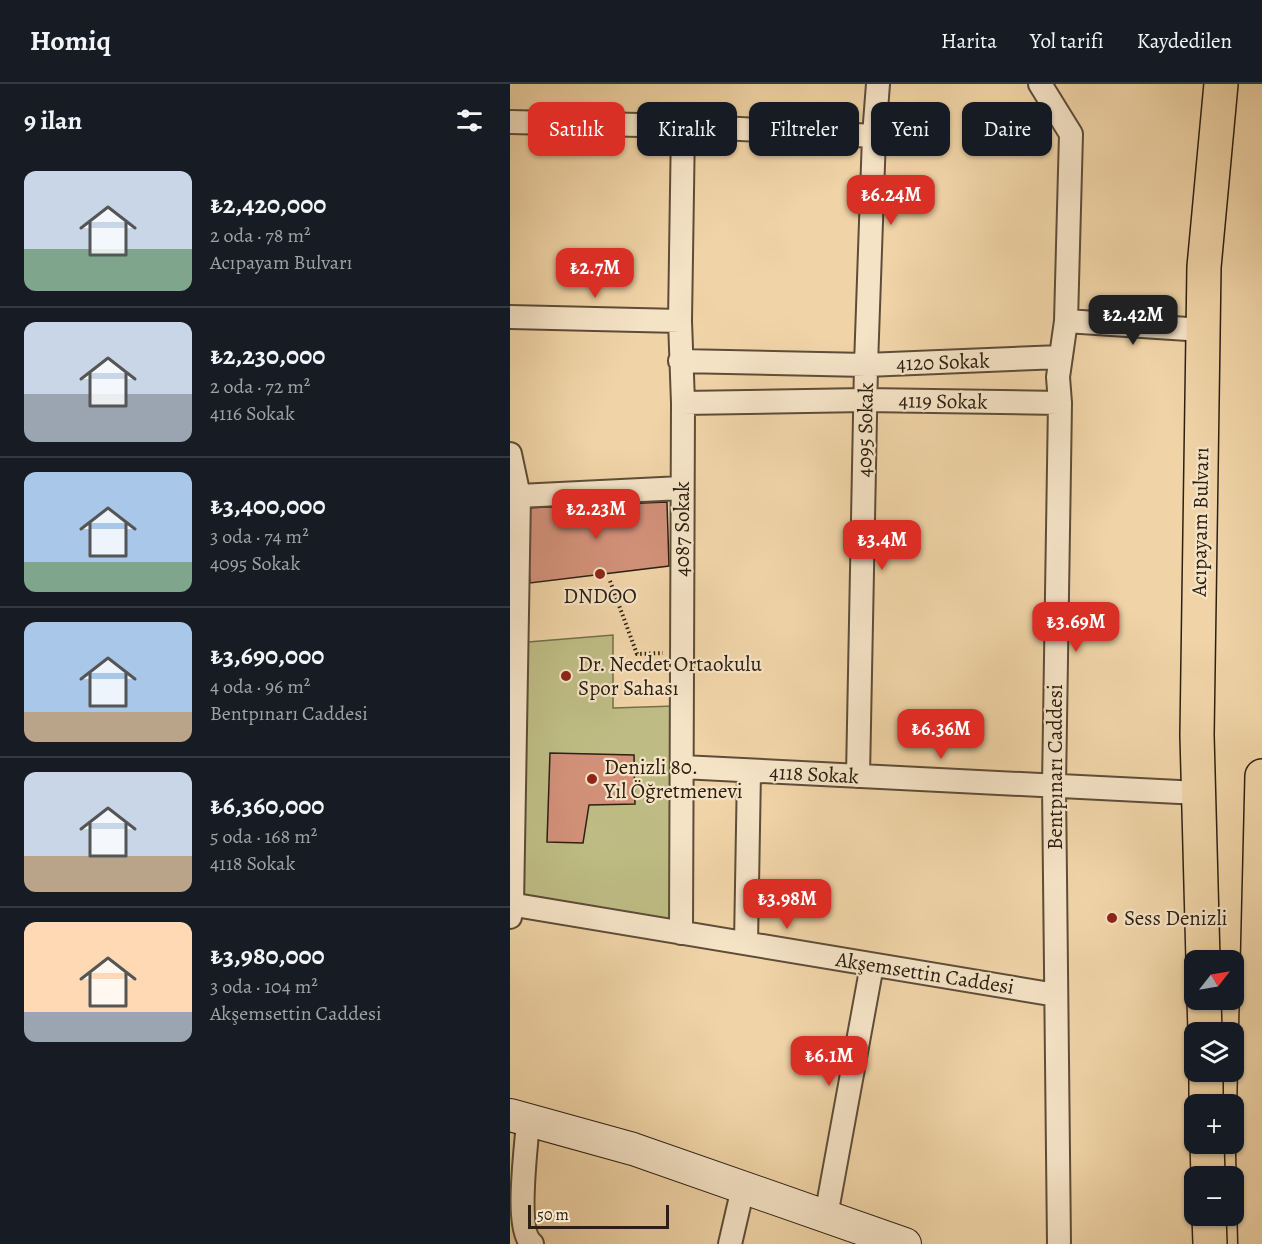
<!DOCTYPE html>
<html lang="tr">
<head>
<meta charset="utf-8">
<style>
  :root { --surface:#171b24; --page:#242831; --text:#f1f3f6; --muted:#9ea1a6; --line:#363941; --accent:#d93025 }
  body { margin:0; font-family:Alegreya,serif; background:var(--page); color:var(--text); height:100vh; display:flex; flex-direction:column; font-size:22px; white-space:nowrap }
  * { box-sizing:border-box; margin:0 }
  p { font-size:20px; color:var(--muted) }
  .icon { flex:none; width:33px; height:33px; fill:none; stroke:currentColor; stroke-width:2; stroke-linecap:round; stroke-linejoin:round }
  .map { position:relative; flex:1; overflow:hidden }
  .details { display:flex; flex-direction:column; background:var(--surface); width:510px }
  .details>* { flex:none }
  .banner { position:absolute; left:18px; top:18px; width:570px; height:54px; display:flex; gap:12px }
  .needle { width:39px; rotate:59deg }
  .buttons { position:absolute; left:674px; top:866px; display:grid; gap:12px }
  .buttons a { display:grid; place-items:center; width:60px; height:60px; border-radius:12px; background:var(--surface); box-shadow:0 2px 4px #0004; font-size:30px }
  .scale { position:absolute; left:18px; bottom:15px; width:141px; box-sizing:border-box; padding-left:6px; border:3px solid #2c2013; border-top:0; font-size:16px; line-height:21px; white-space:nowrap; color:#2c2013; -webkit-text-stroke:4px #f5e3c6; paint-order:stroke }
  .price { position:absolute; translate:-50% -51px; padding:0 14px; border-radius:12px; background:var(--accent); color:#fff; font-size:20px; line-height:39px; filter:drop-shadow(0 2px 3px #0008) }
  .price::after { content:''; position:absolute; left:50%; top:36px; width:18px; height:14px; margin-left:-9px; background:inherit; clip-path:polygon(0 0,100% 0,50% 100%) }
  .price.active { background:#222; color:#fff }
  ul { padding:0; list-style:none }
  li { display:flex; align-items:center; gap:18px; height:150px; padding:0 24px }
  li+li { border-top:2px solid var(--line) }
  li span { display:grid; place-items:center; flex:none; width:168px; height:120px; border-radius:12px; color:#555 }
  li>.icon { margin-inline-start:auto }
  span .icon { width:72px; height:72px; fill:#fffc; stroke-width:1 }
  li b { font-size:26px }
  h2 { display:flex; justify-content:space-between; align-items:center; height:72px; padding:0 24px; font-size:26px }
  .tag { padding:0 21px; border-radius:12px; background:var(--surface); box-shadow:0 2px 4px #0004; font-size:21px; line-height:54px }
  .tag.active { background:var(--accent); color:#fff }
  header { display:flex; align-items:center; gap:36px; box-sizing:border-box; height:84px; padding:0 30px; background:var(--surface); border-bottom:2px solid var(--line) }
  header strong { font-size:28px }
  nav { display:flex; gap:33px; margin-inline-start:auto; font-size:21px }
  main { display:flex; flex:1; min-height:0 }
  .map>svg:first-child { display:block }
  .green { fill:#bebc84; stroke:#756e4c; stroke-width:1.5 }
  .building { fill:#d3917a; stroke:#2c2013; stroke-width:1.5 }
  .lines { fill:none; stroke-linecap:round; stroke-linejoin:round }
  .street-casing { stroke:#5d4d38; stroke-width:26 }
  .secondary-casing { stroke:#2c2013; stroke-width:34 }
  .primary-casing { stroke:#2c2013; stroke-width:36 }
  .path { stroke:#2c2013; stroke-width:4; stroke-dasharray:1.5 3; stroke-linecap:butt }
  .street { stroke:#f5e3c6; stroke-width:22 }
  .secondary { stroke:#f5e3c6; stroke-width:32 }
  .primary { stroke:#f0d4a7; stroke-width:33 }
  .poi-dot { fill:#8f2418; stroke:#f5e3c6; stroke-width:2 }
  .labels { text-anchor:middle; stroke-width:4.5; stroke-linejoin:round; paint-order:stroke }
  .street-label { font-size:21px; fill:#2c2013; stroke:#f5e3c6 }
  .poi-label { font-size:21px; fill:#2c2013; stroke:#f5e3c6; text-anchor:start }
</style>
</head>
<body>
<header>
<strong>Homiq</strong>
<nav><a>Harita</a><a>Yol tarifi</a><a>Kaydedilen</a></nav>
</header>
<main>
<section class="details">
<h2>9 ilan<svg class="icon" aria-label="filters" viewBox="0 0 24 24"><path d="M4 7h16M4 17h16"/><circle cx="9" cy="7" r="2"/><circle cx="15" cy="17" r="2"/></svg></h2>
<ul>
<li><span style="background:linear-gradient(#c9d6e8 65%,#7fa58c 0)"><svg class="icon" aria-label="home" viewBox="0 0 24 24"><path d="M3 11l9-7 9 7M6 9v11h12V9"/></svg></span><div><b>₺2,420,000</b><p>2 oda · 78 m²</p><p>Acıpayam Bulvarı</p></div></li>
<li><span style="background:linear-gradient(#c9d6e8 60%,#9aa5b1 0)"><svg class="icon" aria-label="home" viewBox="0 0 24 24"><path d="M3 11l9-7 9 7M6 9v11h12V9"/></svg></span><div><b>₺2,230,000</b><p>2 oda · 72 m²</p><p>4116 Sokak</p></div></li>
<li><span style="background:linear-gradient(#a9c7e8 75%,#7fa58c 0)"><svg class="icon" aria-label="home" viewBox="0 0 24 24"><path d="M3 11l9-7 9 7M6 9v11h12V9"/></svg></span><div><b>₺3,400,000</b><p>3 oda · 74 m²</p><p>4095 Sokak</p></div></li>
<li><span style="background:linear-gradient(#a9c7e8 75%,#b9a48a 0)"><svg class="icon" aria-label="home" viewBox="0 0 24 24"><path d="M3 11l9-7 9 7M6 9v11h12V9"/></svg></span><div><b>₺3,690,000</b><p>4 oda · 96 m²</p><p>Bentpınarı Caddesi</p></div></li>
<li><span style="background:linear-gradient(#c9d6e8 70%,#b9a48a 0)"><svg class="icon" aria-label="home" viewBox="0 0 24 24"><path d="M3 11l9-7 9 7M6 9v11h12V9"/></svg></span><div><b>₺6,360,000</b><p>5 oda · 168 m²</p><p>4118 Sokak</p></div></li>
<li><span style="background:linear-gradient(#ffd9b3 75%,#9aa5b1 0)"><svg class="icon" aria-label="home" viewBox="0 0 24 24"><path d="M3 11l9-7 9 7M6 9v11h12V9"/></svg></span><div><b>₺3,980,000</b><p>3 oda · 104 m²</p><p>Akşemsettin Caddesi</p></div></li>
</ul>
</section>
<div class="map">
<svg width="752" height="1160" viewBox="0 0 752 1160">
  <rect width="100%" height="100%" fill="#f0d4a7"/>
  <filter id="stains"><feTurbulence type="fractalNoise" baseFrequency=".00333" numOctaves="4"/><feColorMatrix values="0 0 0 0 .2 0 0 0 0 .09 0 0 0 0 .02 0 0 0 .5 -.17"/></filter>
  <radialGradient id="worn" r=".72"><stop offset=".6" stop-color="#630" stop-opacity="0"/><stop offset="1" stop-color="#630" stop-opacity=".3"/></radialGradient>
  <path class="green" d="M103,551V624L164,622L163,838L8,818L6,559Z"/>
  <path class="building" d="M157,418L159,482L20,499L15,424Z
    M40,669L124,671L125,720L79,721L73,759L37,758Z"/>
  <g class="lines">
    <defs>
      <path id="street" d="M530,0L561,50L556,237L548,293L550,319L544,702L549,1160
        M0,38L173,42L364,52
        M0,233L170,237
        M556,237L693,246
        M170,277L356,281L551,273
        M173,319L355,316L550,319
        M0,370L9,412L2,821L0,833
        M9,412L172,404
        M172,683L689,709
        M348,692L356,281L364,52L368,0
        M0,820L546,911
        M171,849L173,319L170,237L173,42
        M236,859L239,687
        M18,1036C17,1061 4,1145 22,1160
        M316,1132L362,881
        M220,1160L233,1104"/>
      <path id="secondary" d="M0,1031L123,1065L395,1160"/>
      <path id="primary" d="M693,876L687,651L694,183L711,0
        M694,915L695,948
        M696,987V1020
        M697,1059L698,1092
        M699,1131L700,1160
        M745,1160L743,1068L752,692"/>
    </defs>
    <use href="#street" class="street-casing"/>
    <use href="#secondary" class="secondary-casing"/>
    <use href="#primary" class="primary-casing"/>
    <path class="path" d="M100,497L127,570L153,569"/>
    <use href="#street" class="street"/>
    <use href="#secondary" class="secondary"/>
    <use href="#primary" class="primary"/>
  </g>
  <g class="poi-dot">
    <circle cx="90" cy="490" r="6"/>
    <circle cx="56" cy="592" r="6"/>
    <circle cx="82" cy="695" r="6"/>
    <circle cx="602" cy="834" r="6"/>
  </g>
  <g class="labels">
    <g class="street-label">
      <text transform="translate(433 278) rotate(-2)" y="7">4120 Sokak</text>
      <text transform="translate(433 317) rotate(1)" y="7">4119 Sokak</text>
      <text transform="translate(355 346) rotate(-89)" y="7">4095 Sokak</text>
      <text transform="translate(690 438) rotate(-89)" y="7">Acıpayam Bulvarı</text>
      <text transform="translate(172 445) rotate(-90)" y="7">4087 Sokak</text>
      <text transform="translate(545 683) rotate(-90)" y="7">Bentpınarı Caddesi</text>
      <text transform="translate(304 690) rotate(3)" y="7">4118 Sokak</text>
      <text transform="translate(415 889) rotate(9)" y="7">Akşemsettin Caddesi</text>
    </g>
    <g class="poi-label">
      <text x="90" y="519" text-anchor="middle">DNDOO</text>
      <text x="68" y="587">Dr. Necdet Ortaokulu<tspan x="68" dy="24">Spor Sahası</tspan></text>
      <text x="94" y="690">Denizli 80.<tspan x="94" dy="24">Yıl Öğretmenevi</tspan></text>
      <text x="614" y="841">Sess Denizli</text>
    </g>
  </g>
  <rect width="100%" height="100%" filter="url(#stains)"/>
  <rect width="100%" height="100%" fill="url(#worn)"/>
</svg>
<div class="buttons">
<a><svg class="needle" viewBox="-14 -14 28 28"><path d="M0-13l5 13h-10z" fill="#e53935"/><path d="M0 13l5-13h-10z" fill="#9ea1a6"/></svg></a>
<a><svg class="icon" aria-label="layers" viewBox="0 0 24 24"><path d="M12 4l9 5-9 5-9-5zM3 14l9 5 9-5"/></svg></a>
<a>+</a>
<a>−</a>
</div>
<div class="scale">50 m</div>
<b class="price" style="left:381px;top:142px">₺6.24M</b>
<b class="price" style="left:85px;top:215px">₺2.7M</b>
<b class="price active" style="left:623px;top:262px">₺2.42M</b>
<b class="price" style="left:86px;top:456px">₺2.23M</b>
<b class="price" style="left:372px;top:487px">₺3.4M</b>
<b class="price" style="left:566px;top:569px">₺3.69M</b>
<b class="price" style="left:431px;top:676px">₺6.36M</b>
<b class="price" style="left:277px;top:846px">₺3.98M</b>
<b class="price" style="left:319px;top:1003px">₺6.1M</b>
<div class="banner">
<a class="tag active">Satılık</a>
<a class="tag">Kiralık</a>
<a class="tag">Filtreler</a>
<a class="tag">Yeni</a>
<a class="tag">Daire</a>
</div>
</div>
</main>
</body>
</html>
